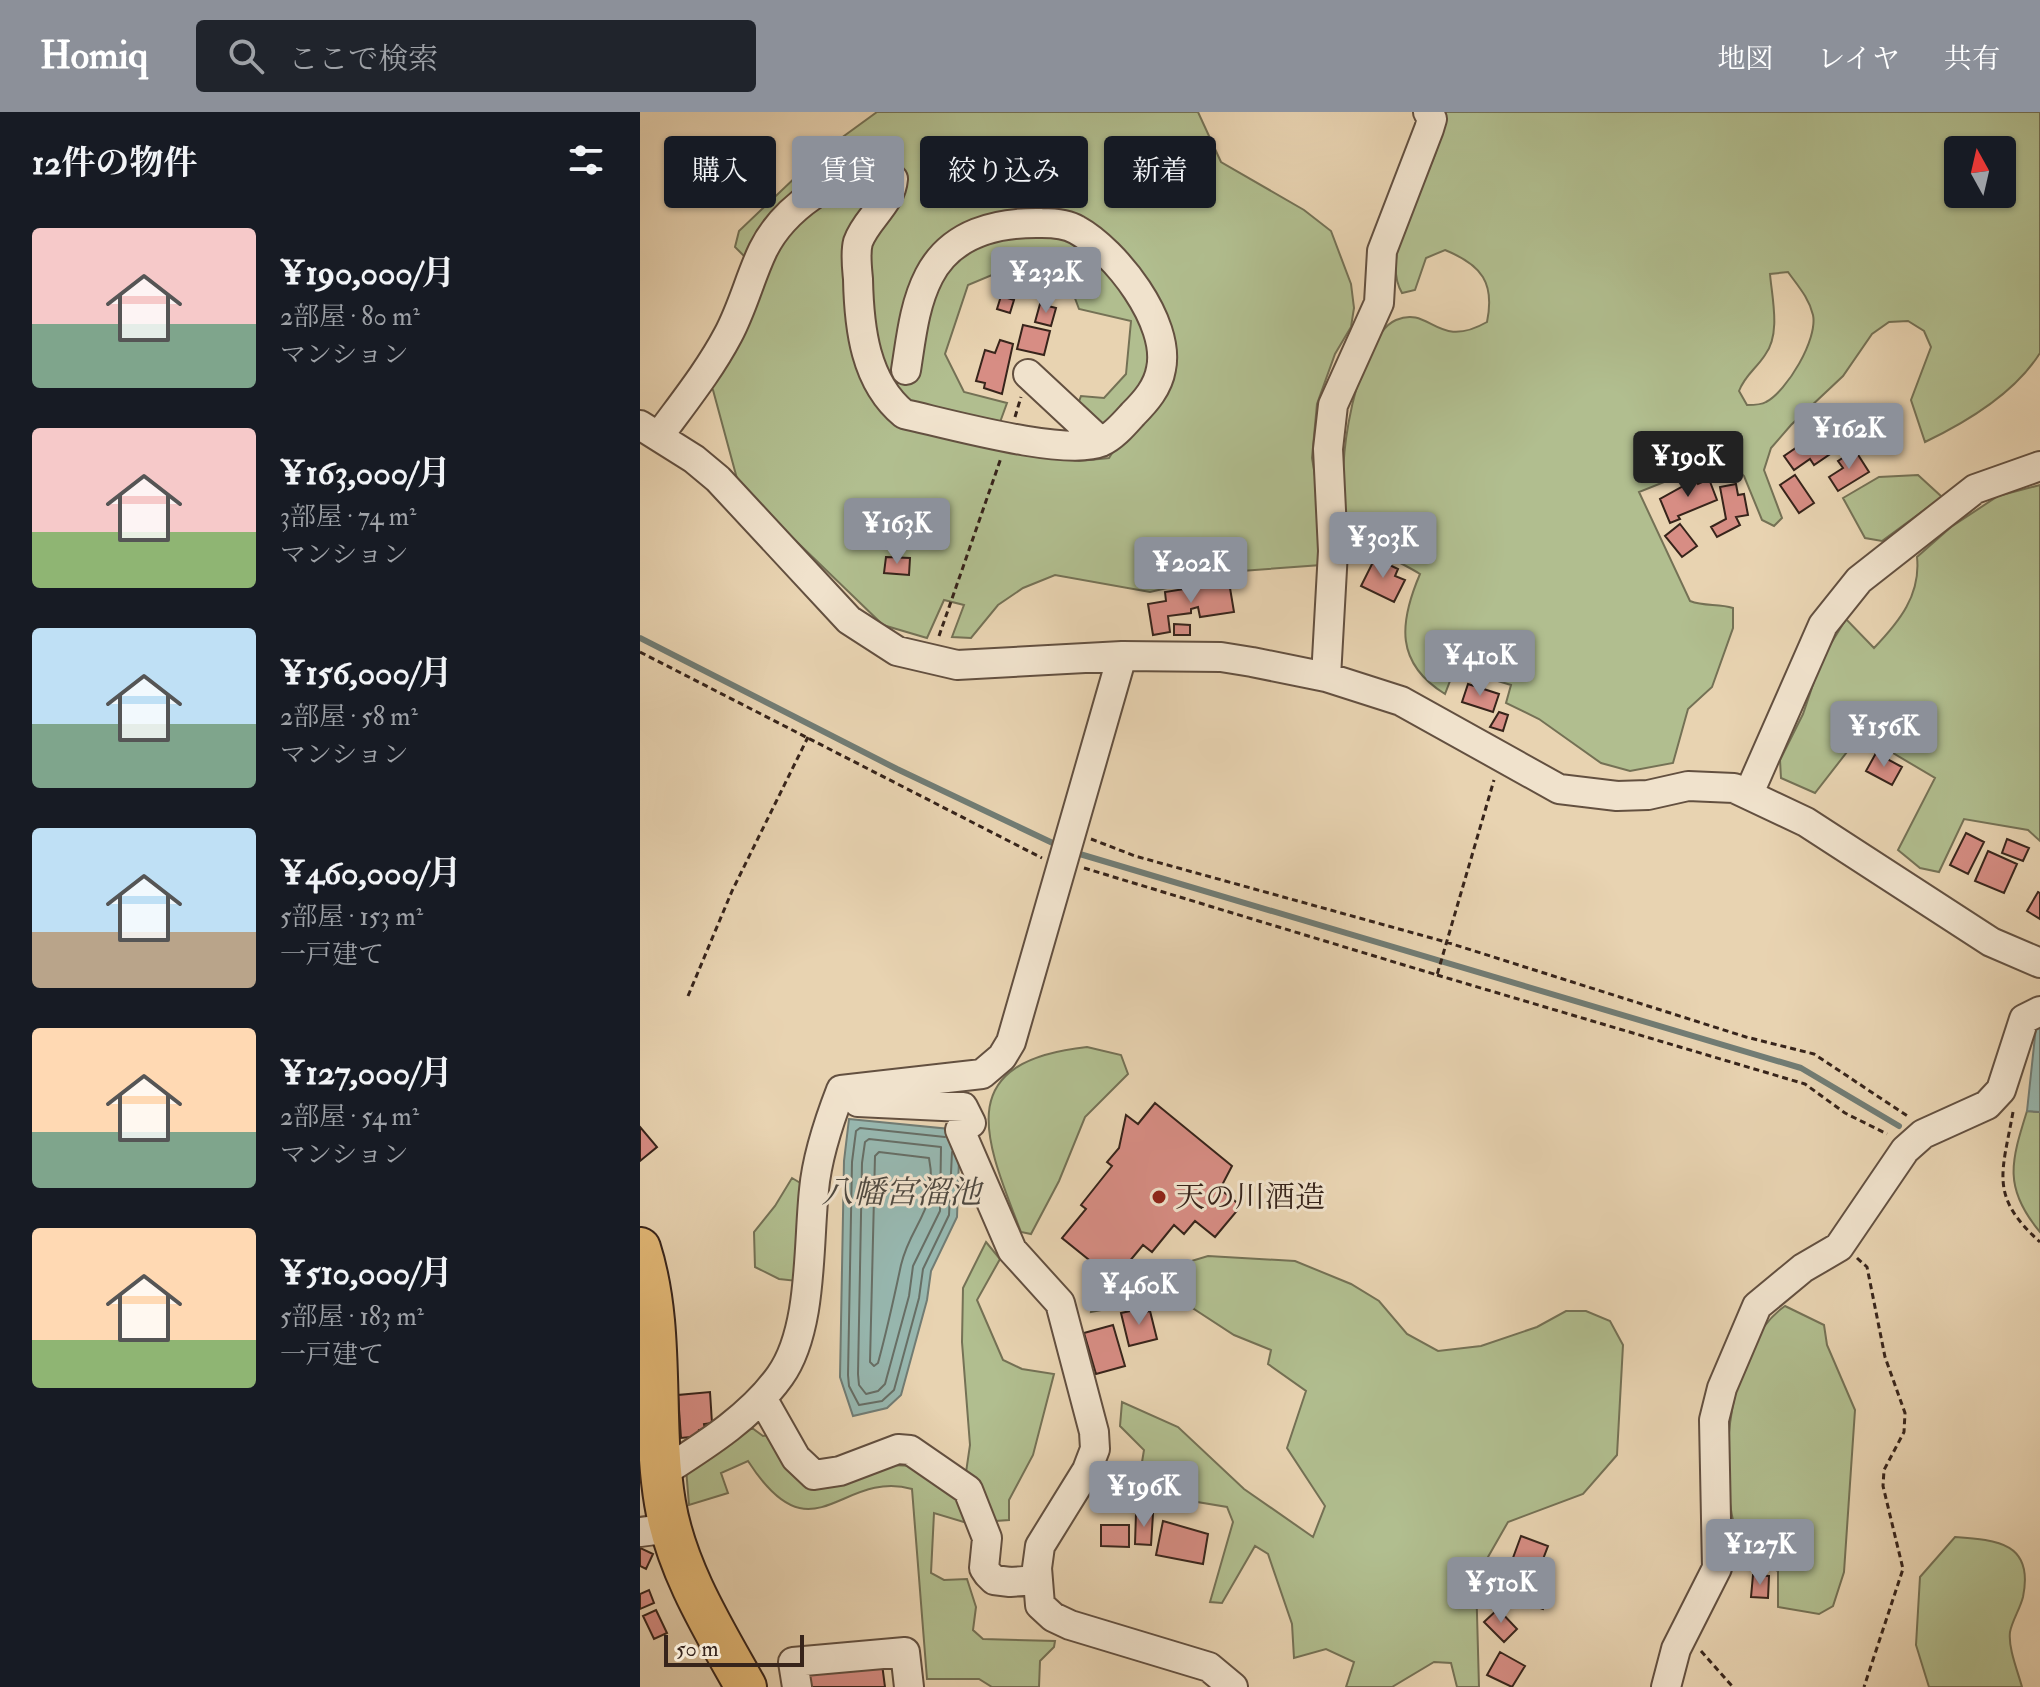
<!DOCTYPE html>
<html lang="ja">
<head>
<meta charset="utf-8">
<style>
  :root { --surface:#171b24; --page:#20242c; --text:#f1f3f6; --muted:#9ea1a6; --accent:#8c9099 }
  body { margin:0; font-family:"IM FELL Double Pica","Noto Serif JP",serif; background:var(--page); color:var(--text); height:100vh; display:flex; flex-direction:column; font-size:30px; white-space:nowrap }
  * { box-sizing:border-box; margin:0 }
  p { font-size:26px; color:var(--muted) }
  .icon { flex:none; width:44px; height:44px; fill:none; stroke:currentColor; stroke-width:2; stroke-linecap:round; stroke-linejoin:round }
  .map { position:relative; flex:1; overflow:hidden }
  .sheet { display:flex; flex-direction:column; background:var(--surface); width:640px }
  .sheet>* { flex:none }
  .top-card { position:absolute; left:24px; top:24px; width:760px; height:72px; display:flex; gap:16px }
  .needle { width:52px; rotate:352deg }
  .buttons { position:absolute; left:1304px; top:24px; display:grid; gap:16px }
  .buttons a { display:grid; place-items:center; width:72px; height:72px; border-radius:8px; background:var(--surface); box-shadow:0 2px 6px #0004; font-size:40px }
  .scale { position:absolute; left:24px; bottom:20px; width:140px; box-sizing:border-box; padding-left:8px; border:4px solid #37241b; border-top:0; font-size:22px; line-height:28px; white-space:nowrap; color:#37241b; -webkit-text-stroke:6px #f0e2cc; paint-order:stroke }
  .price { position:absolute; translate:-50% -68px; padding:0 18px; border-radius:8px; background:var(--accent); color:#fff; font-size:26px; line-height:52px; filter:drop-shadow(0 2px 4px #0008) }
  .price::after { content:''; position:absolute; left:50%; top:48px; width:24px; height:18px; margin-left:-12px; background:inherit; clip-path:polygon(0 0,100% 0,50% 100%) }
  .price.selected { background:#222; color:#fff }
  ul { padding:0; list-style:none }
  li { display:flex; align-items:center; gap:24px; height:200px; padding:0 32px }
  li span { display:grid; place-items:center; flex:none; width:224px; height:160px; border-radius:8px; color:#555 }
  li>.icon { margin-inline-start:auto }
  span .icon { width:96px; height:96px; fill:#fffc; stroke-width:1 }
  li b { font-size:34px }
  h2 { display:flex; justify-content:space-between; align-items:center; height:96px; padding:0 32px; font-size:34px }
  .tag { padding:0 28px; border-radius:8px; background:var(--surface); box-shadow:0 2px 6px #0004; font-size:28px; line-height:72px }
  .tag.selected { background:var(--accent); color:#fff }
  header { display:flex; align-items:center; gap:48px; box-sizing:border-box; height:112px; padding:0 40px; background:var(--accent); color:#fff }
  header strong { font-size:38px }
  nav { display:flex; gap:44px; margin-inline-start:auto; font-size:28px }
  .search { width:560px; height:72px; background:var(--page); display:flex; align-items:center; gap:20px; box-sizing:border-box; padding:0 28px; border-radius:8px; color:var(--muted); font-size:30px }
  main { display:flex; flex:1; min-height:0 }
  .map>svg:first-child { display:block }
  .green { fill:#b1be8f; stroke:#747155; stroke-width:2; fill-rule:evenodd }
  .water { fill:#97b7af; stroke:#717c74; stroke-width:2 }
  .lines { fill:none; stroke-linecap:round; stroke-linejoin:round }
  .shore { stroke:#676e65; stroke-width:2 }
  .stream { stroke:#717c74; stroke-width:6 }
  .building { fill:#d78d84; stroke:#37241b; stroke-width:2 }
  .minor-casing { stroke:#635040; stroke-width:32 }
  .highway-casing { stroke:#37241b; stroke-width:44 }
  .path { stroke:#37241b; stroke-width:3; stroke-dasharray:6 4; stroke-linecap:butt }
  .minor { stroke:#f0e2cc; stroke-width:28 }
  .highway { stroke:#e4ba78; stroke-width:40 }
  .poi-dot { fill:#8f2418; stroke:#f0e2cc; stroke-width:3 }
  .labels { text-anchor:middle; stroke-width:6; stroke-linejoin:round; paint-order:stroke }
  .poi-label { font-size:30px; fill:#37241b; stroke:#f0e2cc; text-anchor:start }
  .water-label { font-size:32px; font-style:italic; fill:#4f4940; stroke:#f0e2cc }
</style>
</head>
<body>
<header>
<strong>Homiq</strong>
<div class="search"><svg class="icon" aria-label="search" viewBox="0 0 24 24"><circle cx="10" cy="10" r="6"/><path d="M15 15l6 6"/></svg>ここで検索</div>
<nav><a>地図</a><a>レイヤ</a><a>共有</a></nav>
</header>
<main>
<section class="sheet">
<h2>12件の物件<svg class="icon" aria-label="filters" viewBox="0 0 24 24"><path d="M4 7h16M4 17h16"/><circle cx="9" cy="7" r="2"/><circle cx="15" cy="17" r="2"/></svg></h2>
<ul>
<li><span style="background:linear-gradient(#f6c9c9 60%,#7fa58c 0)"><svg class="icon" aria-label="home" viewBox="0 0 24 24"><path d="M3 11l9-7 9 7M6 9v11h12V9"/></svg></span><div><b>¥190,000/月</b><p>2部屋 · 80 m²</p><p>マンション</p></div></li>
<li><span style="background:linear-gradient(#f6c9c9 65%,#8fb573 0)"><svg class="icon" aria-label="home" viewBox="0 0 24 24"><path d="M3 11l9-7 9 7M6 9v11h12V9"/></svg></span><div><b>¥163,000/月</b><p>3部屋 · 74 m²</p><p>マンション</p></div></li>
<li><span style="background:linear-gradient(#bfe0f5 60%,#7fa58c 0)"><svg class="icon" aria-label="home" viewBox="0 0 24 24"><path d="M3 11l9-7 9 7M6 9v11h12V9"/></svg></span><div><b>¥156,000/月</b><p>2部屋 · 58 m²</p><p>マンション</p></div></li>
<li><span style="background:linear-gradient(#bfe0f5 65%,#b9a48a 0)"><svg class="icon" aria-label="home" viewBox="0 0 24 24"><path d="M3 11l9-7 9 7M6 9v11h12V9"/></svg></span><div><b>¥460,000/月</b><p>5部屋 · 153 m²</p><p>一戸建て</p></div></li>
<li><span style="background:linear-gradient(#ffd9b3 65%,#7fa58c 0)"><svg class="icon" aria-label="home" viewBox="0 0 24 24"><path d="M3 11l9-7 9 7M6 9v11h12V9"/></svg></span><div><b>¥127,000/月</b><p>2部屋 · 54 m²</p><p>マンション</p></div></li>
<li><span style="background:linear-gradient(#ffd9b3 70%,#8fb573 0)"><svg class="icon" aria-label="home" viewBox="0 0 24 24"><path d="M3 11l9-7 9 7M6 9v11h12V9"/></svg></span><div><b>¥510,000/月</b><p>5部屋 · 183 m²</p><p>一戸建て</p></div></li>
</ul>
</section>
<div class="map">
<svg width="1400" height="1575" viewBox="0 0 1400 1575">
  <rect width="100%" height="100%" fill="#e8d3b1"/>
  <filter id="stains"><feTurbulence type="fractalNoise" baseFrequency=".0025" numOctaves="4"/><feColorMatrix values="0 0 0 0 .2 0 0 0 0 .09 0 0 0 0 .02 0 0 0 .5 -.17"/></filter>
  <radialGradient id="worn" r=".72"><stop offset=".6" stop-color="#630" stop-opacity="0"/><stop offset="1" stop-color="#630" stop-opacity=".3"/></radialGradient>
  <path class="green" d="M237,0H558L581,50L664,98L691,119L711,172L714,196L711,215L695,242L677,292L672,346L679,388L681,453L601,459L510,480L415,463L383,476L358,493L331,526L312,525L324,493L304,488L287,526L243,513L99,374L73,278L69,274L120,160L95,135L99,119L182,40ZM359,160L433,181L439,197L491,209L486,262L464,286L441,284L437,295L479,330L469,346L439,349L351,335L367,291L324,280L305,242L328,173Z
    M805,0H1400V241C1375,281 1327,310 1285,330L1271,288L1291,235L1284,219L1268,209L1249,210L1232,222L1203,264L1151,313L1131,336L1124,358L1142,406L1134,414L1122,408L1104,364L1084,346L999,380L1050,489C1065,495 1078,491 1093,496V516L1072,575L1048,597L1033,651L990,659L961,651L899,607L866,591L871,573L815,556L805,582C755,551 759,511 780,462C763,451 729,437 716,424C685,391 714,226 756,208C791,193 796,239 847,210C855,171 842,153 805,138L786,146L775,178L762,181C739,142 784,77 797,37C801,25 802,12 805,0ZM1318,38H1362V82H1318ZM1148,160C1158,174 1169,186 1173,203C1178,227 1147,279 1126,290C1121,293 1114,293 1107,293L1099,279C1105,263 1116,257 1125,243C1141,222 1132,186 1130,162Z
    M1278,363L1302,385L1242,429L1225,426L1203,386L1239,365Z
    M1400,373V729L1388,718L1324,707L1299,760L1280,756L1258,738L1295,666L1221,622L1175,681L1141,666L1140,648L1163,602L1182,546L1206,507L1234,536C1259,510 1281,483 1277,445L1311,415L1358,384Z
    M447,935L481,943L488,962L445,1005L419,1069L391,1122L381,1120C345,1027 310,950 447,935Z
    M1387,999L1400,1000V1120C1363,1076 1371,1050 1387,999Z
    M152,1066L167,1075L157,1169L139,1167L115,1155L114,1120L135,1094Z
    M346,1130L360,1147L337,1188L363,1248L382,1257L414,1262L393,1343L369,1388V1408L327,1411L294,1401L291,1461L304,1468L327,1467L336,1495L333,1518L343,1527L415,1529L414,1535L400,1549L399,1575H352L339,1567H287L272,1377C200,1357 173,1450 108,1349L81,1361L88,1381L49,1393L46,1356L112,1316L123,1324L129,1323L158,1367L250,1353L276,1354L322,1388L330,1333L322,1230L323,1176Z
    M568,1144L655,1149L711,1172L739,1189L767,1222L798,1239L841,1234L897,1215L926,1199H946L970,1209L983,1233L977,1343L943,1382L868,1410L836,1466L839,1575H817L811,1551L794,1550L752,1575H706L714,1550L686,1537L654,1546L652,1512L628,1442L615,1434L582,1491L570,1490L593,1410L587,1395L497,1380L504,1338L480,1314L482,1290L538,1315L604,1377L673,1425L685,1394L647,1336L666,1279L628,1252L631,1238L594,1223L534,1184L451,1200L455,1178Z
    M1145,1194L1184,1213L1187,1233L1215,1298L1204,1460L1193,1494L1179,1502L1138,1495V1459L1128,1454L1127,1419L1095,1417C1078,1353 1088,1234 1145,1194Z
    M1315,1425C1358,1428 1394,1431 1383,1485C1380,1497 1372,1509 1370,1520C1368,1536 1378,1560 1382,1575H1289L1276,1533L1280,1465Z"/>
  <path class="water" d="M1396,915H1400V1000L1387,999Z
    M209,1007L320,1018L317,1105L291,1159L287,1188L261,1283L247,1296L213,1304L200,1265L204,1049Z"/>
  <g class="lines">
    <path class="shore" d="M305,1025L220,1016L216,1019L212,1050L208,1263L209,1274L219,1293L242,1289L254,1278L279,1186L283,1157L309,1103L312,1040
      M229,1027L301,1035L300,1099L273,1154L269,1184L245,1272L238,1279L226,1282L219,1273L218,1262L222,1051L225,1030Z
      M239,1040L289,1046C299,1099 271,1110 261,1153C254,1186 247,1218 238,1251L234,1254L230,1250L235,1044Z"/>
    <path class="stream" d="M0,526L257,657L419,734
      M433,740L1161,956L1259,1014"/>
  </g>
  <path class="building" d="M361,184L374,188L370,201L357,197Z
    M400,192L416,196L411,214L395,210Z
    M383,213L410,219L404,243L377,237Z
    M360,228L373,232L362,282L344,276L345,271L336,269L345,238L355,241Z
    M1188,314L1202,334L1174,353L1170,347L1154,358L1144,344Z
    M1215,338L1229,360L1198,379L1189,365L1203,356L1198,349Z
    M1155,363L1174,391L1159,401L1140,373Z
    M1056,367L1058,372L1069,367L1077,388L1038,404L1040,407L1030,411L1020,387Z
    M1096,372L1098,383L1104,382L1108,403L1096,405L1100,413L1077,425L1071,415L1086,407L1080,375Z
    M1040,412L1057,434L1042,445L1025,424Z
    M246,445L270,446L269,463L244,461Z
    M735,446L758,457L755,464L765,468L754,490L721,474Z
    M589,470L594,500L560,505L558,495L551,497V501L528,504L530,520L513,523L508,492L526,489L525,480Z
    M534,512L550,513V523H534Z
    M828,572L859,582L853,600L822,590Z
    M859,600L868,603L863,619L850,615Z
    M1236,641L1262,655L1252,673L1226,659Z
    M1326,721L1344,730L1328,762L1310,753Z
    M1367,727L1389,736L1383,749L1362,741Z
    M1348,739L1377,752L1364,781L1335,769Z
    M1398,780L1400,781V807L1387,799Z
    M515,991L592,1054L580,1077L601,1094L575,1125L555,1109L544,1122L534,1113L512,1140L503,1133L474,1168L422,1126L446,1097L441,1093L472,1054L467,1050L479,1036L486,1003L498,1012Z
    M0,1015L17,1035L0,1049Z
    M495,1198L497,1202L510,1199L517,1227L489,1234L481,1201Z
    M473,1213L485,1254L456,1262L444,1221Z
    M70,1280L72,1311L64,1312L65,1317L59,1318L60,1324L41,1326L38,1283Z
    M496,1401L513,1402L511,1433L495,1432Z
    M523,1409L568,1422L563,1452L516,1443Z
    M461,1413H489V1435L461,1434Z
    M881,1424L908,1434L890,1481L874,1474L866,1495L844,1487L854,1461L861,1464L865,1452L870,1454Z
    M1120,1424L1122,1449L1094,1452L1092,1426Z
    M0,1436L13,1442L6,1457L0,1454Z
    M1113,1463L1129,1464L1128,1486L1111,1485Z
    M900,1470L912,1475L903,1497L891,1493Z
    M9,1478L14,1491L0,1497V1482Z
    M858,1497L877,1517L864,1530L844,1510Z
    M16,1498L27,1521L14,1527L3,1504Z
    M860,1540L885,1554L872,1575L847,1563Z
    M242,1552L245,1575H167L164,1558Z"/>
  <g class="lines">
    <defs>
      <path id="minor" d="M388,262L461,330
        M0,313L54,347L78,367L209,508L257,539L317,553L482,544L581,545L612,550L686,565L761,589L919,677L977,684L1008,683L1048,674L1094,676L1166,710L1351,830L1400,851
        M19,324C43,291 69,259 88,223C103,195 110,165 123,138C144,95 194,64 239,54L253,67C251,92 226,107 218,130C215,141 217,156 218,167C219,216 225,270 264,302C305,311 426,345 461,330C473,325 484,312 493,302C506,289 518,275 521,257C531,210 475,139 437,118C427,112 413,111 402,111C357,110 311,121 289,164C274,193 271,227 266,258
        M686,565L693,439L688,337L693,293L739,191L742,139L789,17L792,7L788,0
        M1109,681L1183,513L1219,468L1335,377L1400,354
        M218,990L323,995L331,1011L320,1018L372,1138L420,1191L454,1320L455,1337L447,1358L400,1434L397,1456L400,1493L413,1505L430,1513L569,1555L593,1575
        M122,1286L156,1346L174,1363L200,1359L258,1337L270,1338L328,1378L347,1426L344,1456L348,1462L354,1468L370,1470L398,1468
        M22,1361C64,1334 111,1305 140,1264C173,1218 168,1133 174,1078C177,1044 189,1009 201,978L342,962L362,945L371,930L482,544
        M0,1420L31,1416
        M157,1575L153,1550L265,1540L269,1575
        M1026,1575L1036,1537L1077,1456L1074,1308L1082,1276L1117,1194L1163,1156L1199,1135L1265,1038L1283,1022L1347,993L1361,978L1384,907L1400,899"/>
      <path id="highway" d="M0,1136C26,1217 11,1308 25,1391C36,1457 74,1518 106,1575"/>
    </defs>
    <use href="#minor" class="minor-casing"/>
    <use href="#highway" class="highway-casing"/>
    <path class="path" d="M375,305L381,285
      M299,524L361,346
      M0,540L402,746
      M451,727L495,744L806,830L1106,925L1174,942L1269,1005
      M444,756L797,863L854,668
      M797,863L1165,972L1205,1001L1247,1022
      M48,884L92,779L168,625
      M1373,1000C1362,1062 1349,1084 1400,1130
      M1217,1146L1227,1155L1245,1245L1265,1301L1264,1320L1244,1358L1243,1374L1263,1457L1224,1575
      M1061,1539L1093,1575"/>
    <use href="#minor" class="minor"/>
    <use href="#highway" class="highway"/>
  </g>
  <circle class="poi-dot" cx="519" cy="1085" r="8"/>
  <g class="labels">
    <g class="poi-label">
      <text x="535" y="1095">天の川酒造</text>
    </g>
    <g class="water-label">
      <text x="261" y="1091">八幡宮溜池</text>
    </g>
  </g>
  <rect width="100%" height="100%" filter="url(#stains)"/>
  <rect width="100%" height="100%" fill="url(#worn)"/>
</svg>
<div class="buttons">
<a><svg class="needle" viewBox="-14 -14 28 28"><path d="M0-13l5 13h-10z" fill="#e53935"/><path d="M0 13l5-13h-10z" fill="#9ea1a6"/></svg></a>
</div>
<div class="scale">50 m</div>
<b class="price" style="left:406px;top:203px">¥232K</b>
<b class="price" style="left:1209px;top:359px">¥162K</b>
<b class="price selected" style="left:1048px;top:387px">¥190K</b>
<b class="price" style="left:257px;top:454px">¥163K</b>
<b class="price" style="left:743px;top:468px">¥303K</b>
<b class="price" style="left:551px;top:493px">¥202K</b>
<b class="price" style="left:840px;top:586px">¥410K</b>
<b class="price" style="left:1244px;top:657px">¥156K</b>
<b class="price" style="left:499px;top:1215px">¥460K</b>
<b class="price" style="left:504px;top:1417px">¥196K</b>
<b class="price" style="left:1120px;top:1475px">¥127K</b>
<b class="price" style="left:861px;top:1513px">¥510K</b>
<div class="top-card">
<a class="tag">購入</a>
<a class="tag selected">賃貸</a>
<a class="tag">絞り込み</a>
<a class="tag">新着</a>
</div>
</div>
</main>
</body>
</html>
